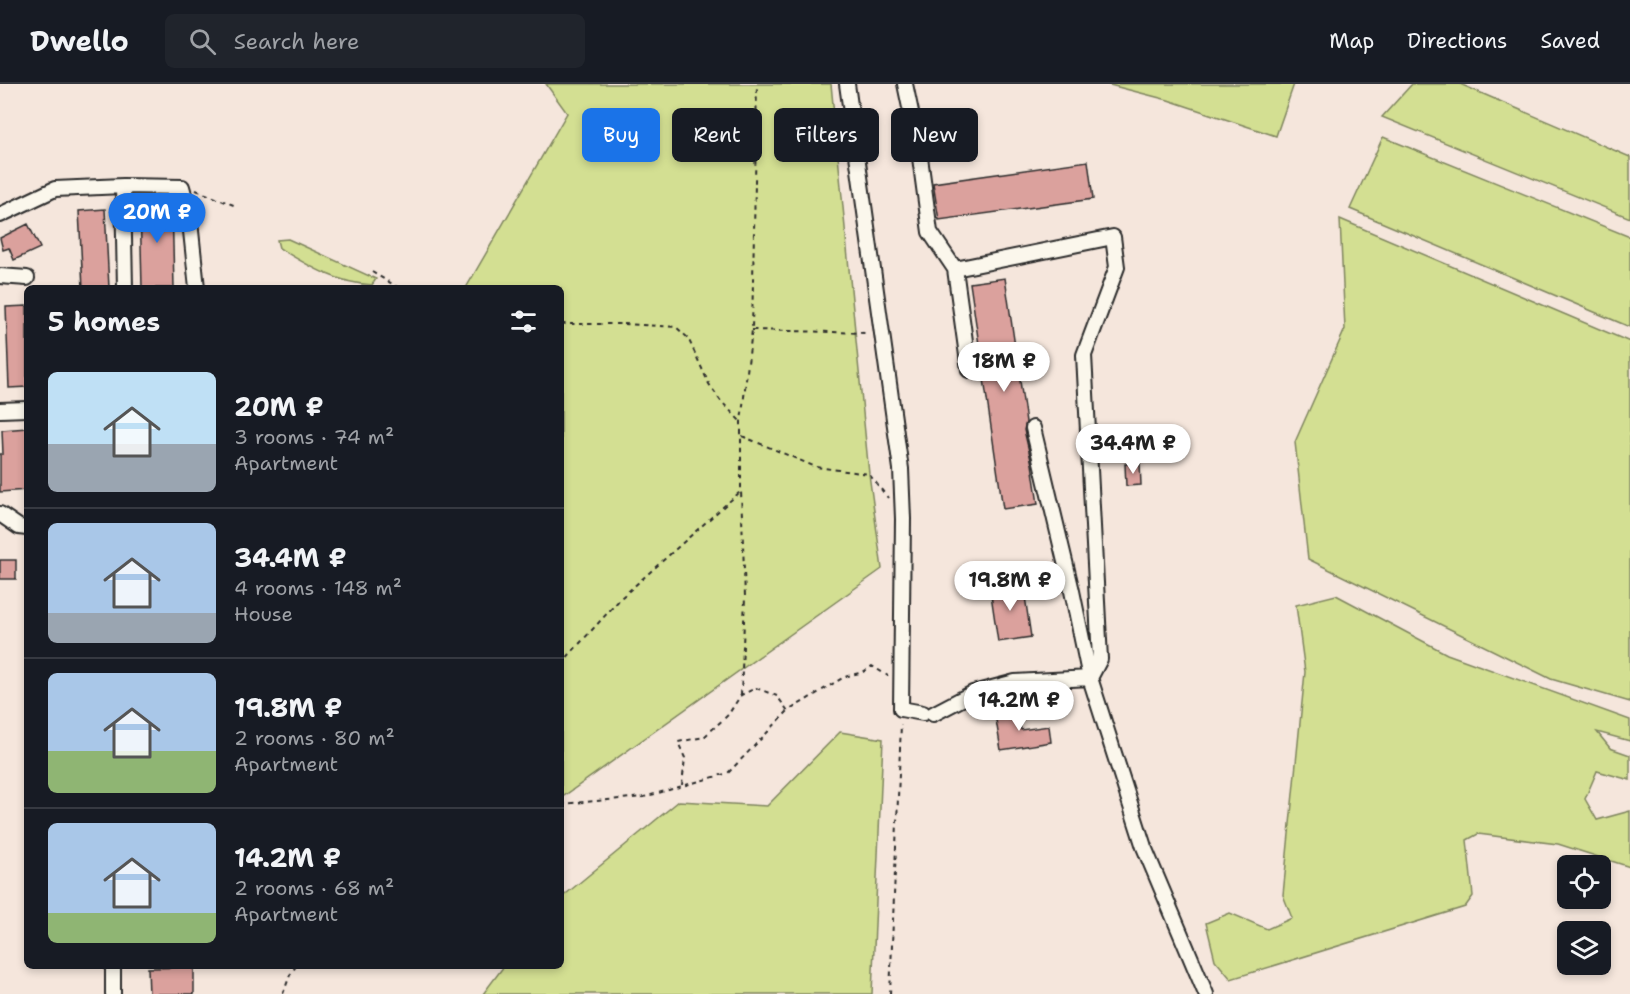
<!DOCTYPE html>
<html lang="en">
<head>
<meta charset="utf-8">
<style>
  :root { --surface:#171b24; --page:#20242c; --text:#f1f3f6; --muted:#9ea1a6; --line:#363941; --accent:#1a73e8 }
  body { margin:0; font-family:"Shantell Sans",sans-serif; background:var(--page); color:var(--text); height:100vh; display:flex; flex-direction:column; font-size:22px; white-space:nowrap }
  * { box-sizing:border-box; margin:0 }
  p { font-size:20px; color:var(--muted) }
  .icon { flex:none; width:33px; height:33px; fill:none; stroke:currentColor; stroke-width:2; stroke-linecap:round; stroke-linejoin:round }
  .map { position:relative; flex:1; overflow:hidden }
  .drawer { position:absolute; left:24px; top:201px; width:540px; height:684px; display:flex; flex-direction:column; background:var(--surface); border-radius:9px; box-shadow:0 3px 9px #0003 }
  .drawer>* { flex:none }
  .hud { position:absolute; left:582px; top:24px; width:570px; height:54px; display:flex; gap:12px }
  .tools { position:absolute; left:1557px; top:771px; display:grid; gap:12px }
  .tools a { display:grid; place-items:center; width:54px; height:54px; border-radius:9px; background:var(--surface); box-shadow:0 3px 9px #0003; font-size:30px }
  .price { position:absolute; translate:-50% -51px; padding:0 14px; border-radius:21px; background:#fff; color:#222; font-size:20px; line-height:39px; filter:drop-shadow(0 2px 3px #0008) }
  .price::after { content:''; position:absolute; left:50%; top:36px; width:18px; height:14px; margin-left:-9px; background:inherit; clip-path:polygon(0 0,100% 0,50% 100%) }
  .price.active { background:var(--accent); color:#fff }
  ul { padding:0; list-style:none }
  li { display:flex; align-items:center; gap:18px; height:150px; padding:0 24px }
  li+li { border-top:2px solid var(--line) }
  li span { display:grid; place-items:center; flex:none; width:168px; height:120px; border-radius:9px; color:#555 }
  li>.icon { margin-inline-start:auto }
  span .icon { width:72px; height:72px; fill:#fffc; stroke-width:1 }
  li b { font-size:26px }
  h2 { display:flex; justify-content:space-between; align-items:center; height:72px; padding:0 24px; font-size:26px }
  .pill { padding:0 21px; border-radius:9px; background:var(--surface); box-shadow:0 3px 9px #0003; font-size:21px; line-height:54px }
  .pill.active { background:var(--accent); color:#fff }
  header { display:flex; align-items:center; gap:36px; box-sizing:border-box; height:84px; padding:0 30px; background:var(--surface); border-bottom:2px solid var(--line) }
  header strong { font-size:28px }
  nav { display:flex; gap:33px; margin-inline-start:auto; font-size:21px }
  .search { width:420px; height:54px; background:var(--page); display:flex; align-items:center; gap:15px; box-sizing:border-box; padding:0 21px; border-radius:9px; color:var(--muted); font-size:22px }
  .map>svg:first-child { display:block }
  .green { fill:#d3df92; stroke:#7f855e; stroke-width:1.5 }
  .building { fill:#dba19d; stroke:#2b2b2b; stroke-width:1.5 }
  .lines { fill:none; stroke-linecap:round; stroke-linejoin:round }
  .minor-casing { stroke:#2b2b2b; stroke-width:18 }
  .path { stroke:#2b2b2b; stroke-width:2; stroke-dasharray:4.5 4.5; stroke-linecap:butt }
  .minor { stroke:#fbf7ec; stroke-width:14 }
</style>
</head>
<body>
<header>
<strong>Dwello</strong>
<div class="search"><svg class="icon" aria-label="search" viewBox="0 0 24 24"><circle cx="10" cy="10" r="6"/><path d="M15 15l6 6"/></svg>Search here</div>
<nav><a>Map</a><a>Directions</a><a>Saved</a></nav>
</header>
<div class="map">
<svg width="1630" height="910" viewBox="0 0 1630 910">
  <rect width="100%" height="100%" fill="#f5e6dc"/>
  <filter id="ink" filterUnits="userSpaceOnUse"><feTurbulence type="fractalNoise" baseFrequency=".0167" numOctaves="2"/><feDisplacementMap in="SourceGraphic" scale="12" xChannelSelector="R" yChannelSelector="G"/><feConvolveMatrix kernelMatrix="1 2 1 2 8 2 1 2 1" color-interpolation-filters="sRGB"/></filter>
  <g filter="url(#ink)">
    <path class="green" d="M546,0H831L869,390L882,485L561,714V204H466L567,29Z
      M1106,0H1294L1276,52L1168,16Z
      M1412,0H1460L1630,73V134L1382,33Z
      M1383,53L1630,153V243L1350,125Z
      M1340,135L1630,258V618L1551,595L1308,475L1295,358L1345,245Z
      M288,155L376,195L372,201C336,199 309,182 279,164L277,156Z
      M1336,511L1447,570L1630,636V657L1597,648L1610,664L1630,671V696L1597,687L1585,715L1597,736L1630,727V783L1558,760L1478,750L1467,756L1473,812L1465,823L1231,895L1215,876L1206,839L1230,829L1267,845L1292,834L1283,811L1305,588L1296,521Z
      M840,648L883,655L872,910H483L504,882H561V814L679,717L767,722Z"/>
    <path class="building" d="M1088,77L1093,115L939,136L933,99Z
      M140,117H172L174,204H142Z
      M105,125L109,204H83L79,127Z
      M28,140L40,164L14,176L9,164L3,166L0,154Z
      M1005,194L1026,338L1024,346L1032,380L1038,420L1003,425L970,199Z
      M27,222V303L9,304L6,223Z
      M27,344V406L0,408V370H3L2,346Z
      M1125,380H1140L1141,401L1126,402Z
      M0,476H16V495H0Z
      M1023,499L1031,553L998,558L990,504Z
      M1017,626L1021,646L1049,642L1051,658L1001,666L995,630Z
      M194,883V910H149L148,884Z"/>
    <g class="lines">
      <defs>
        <path id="minor" d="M847,0L901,385L903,435L901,625L923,629
          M905,0L919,66L930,148L955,185L969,286
          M123,102L125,204
          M0,131L55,105L123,102L182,103L189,128L197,204
          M955,185L1113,153L1117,183L1084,271L1100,575L1090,594
          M0,192L27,194
          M0,326L27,325
          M1033,344L1072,507L1090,594L1144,763L1206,910
          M0,430L19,443L27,444
          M933,630L973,609L1015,598L1090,594
          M113,910V882"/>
      </defs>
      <use href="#minor" class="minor-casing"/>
      <path class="path" d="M196,106L236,122
        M372,188L399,204
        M561,240H624L676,243L688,254L709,300L720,316L741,338
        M752,246L869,249
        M742,352L816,383L869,390L888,414
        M561,580L622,513L741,407
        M741,611L745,513L741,407V338L752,246L757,0
        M682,701L685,674L678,658L704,653L728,631L741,611L756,604L777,612L788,627
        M561,720L644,713L728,689L788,627L844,593L863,588L872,582L888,592
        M283,910L290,891L296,882
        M890,910L901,640"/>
      <use href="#minor" class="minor"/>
    </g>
  </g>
</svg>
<div class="tools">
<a><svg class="icon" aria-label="locate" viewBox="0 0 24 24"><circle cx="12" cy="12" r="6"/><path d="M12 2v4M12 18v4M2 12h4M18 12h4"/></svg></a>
<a><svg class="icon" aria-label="layers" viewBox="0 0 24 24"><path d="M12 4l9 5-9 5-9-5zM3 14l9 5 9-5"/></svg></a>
</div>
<b class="price active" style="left:157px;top:160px">20M ₽</b>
<b class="price" style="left:1004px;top:309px">18M ₽</b>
<b class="price" style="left:1133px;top:391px">34.4M ₽</b>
<b class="price" style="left:1010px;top:528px">19.8M ₽</b>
<b class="price" style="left:1019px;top:648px">14.2M ₽</b>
<div class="hud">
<a class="pill active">Buy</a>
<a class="pill">Rent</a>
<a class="pill">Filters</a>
<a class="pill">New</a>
</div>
<section class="drawer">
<h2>5 homes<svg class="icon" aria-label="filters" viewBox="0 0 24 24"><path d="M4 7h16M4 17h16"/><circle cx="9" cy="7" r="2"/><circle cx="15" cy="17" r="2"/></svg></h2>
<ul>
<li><span style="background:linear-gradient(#bfe0f5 60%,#9aa5b1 0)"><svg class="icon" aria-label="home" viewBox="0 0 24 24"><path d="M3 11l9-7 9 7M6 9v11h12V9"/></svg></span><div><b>20M ₽</b><p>3 rooms · 74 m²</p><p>Apartment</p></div></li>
<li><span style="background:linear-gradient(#a9c7e8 75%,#9aa5b1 0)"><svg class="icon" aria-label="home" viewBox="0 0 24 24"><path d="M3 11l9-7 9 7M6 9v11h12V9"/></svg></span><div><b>34.4M ₽</b><p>4 rooms · 148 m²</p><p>House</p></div></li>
<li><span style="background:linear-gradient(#a9c7e8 65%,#8fb573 0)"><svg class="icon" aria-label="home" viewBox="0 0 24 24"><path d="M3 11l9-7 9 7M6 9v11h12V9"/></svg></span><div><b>19.8M ₽</b><p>2 rooms · 80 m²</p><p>Apartment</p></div></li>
<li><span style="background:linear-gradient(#a9c7e8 75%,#8fb573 0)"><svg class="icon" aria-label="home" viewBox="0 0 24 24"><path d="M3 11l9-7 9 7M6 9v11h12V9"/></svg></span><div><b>14.2M ₽</b><p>2 rooms · 68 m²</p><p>Apartment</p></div></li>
</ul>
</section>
</div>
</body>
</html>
